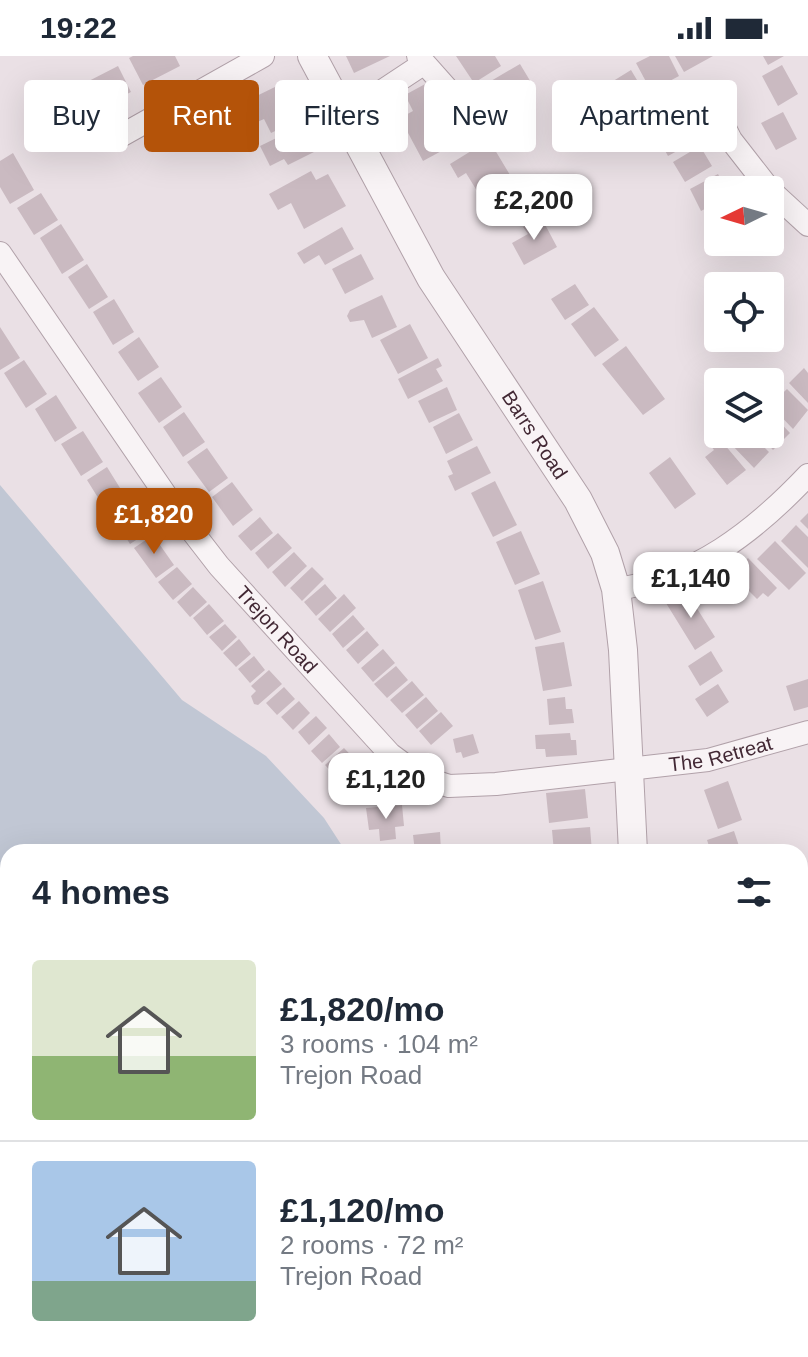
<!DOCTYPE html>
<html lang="en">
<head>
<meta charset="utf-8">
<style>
  :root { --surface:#fff; --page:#f2f2f3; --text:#1f2937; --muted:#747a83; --line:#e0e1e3; --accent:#b45309 }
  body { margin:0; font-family:Helvetica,sans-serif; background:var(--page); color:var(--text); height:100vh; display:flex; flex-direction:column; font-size:30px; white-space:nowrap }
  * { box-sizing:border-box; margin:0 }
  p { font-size:26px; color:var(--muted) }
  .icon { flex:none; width:44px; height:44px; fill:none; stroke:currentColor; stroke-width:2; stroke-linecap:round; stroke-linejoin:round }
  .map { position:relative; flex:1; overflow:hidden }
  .drawer { position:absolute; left:0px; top:788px; width:808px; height:514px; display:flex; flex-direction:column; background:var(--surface); border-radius:24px 24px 0 0; box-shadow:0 8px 32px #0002 }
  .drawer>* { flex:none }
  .top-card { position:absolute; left:24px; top:24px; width:760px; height:72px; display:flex; gap:16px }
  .needle { width:52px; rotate:265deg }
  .fabs { position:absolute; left:704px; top:120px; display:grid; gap:16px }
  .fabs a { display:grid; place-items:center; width:80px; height:80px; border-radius:8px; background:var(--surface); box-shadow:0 8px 32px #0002; font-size:40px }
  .price { position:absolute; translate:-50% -68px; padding:0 18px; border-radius:16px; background:#fff; color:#222; font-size:26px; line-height:52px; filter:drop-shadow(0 2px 4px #0008) }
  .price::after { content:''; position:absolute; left:50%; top:48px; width:24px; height:18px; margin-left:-12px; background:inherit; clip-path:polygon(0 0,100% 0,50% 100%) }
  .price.active { background:var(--accent); color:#fff }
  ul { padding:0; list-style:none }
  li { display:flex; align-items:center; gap:24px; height:200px; padding:0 32px }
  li+li { border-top:2px solid var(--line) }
  li span { display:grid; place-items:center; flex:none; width:224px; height:160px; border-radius:8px; color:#555 }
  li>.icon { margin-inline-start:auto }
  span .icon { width:96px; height:96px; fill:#fffc; stroke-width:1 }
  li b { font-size:34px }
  h2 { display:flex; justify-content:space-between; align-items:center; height:96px; padding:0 32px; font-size:34px }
  .pill { padding:0 28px; border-radius:8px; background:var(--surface); box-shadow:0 8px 32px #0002; font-size:28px; line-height:72px }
  .pill.active { background:var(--accent); color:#fff }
  .status { display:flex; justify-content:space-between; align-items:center; height:56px; padding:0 40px; background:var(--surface); direction:ltr }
  .status svg { height:22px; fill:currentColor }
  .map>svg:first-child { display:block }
  .built { fill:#dcced4 }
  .green { fill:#c1c7d4 }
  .building { fill:#cabac1 }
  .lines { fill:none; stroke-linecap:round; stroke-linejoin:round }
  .minor-casing { stroke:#b1a1a9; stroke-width:24 }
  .tertiary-casing { stroke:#b1a1a9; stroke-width:30 }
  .minor { stroke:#f8f3f5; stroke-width:22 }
  .tertiary { stroke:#f8f3f5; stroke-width:28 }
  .labels { text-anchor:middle; stroke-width:6; stroke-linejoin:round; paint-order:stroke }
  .street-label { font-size:20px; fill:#422834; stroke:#f7f0f4 }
</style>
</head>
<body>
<div class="status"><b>19:22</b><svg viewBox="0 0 49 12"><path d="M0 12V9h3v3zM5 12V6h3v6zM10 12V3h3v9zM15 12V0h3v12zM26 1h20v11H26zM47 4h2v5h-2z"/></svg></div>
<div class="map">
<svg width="808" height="1301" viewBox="0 0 808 1301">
  <rect width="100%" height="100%" fill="#eae0e5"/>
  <path class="built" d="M808,862V938L800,940V933Z"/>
  <path class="green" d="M0,429L182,644L266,700L324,762L346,796H8V852L0,843Z"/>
  <path class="building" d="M133,0H175L180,10L143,29L129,2Z
    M346,0H390L354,17Z
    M456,0H495L501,10L474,27Z
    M650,0H669L679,20L651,35L636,7Z
    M675,0H713L684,16Z
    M763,0H784L768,9Z
    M520,8L535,33L494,57L479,32Z
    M782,9L798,38L778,50L762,20Z
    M118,10L131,36L94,55L81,29Z
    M631,14L646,39L611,59L597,35Z
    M427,27L437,46L426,52L447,92L423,105L400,62L413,55L405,39Z
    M279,29L296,65L271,77L264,63L240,74L230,53Z
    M783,56L797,83L776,94L761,67Z
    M686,64L697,84L668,100L657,80Z
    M301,70L314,96L288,109L284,103L270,110L260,90Z
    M489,84L510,119L492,131V140L482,143L466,117L458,122L450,108Z
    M700,90L712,110L685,126L673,106Z
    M13,97L34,134L10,148L0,131V105Z
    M311,115L316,124L328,118L346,150L304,173L291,147L278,154L269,138Z
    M718,118L726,134H718V146L701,155L690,133Z
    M41,137L58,164L34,179L17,152Z
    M718,156V175L710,160Z
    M541,161L557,191L524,209L512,187L528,178L523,171Z
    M61,168L84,204L62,218L40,182Z
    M342,171L354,193L325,209L319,199L304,208L297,197Z
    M361,198L374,223L345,238L332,213Z
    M87,208L108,241L89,253L68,221Z
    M575,228L589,249L565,264L551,243Z
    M382,239L397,271L372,282L364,264L350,266L347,260L350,254Z
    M114,243L134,276L113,289L93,256Z
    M594,251L619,284L595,301L571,268Z
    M410,268L428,302L398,318L380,284Z
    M0,271L20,302L0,314Z
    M139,281L159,311L138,325L118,296Z
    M626,290L665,343L643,359L602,308Z
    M438,302L442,310L436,313L443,325L408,343L398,323Z
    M24,304L47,338L26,352L4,317Z
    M804,312L808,317V347L789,327Z
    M161,321L182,351L159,367L138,337Z
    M447,331L457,354L429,367L418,345Z
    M787,333L808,354L793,373L770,349Z
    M56,339L77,372L55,386L35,353Z
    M184,356L205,386L183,401L163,371Z
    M770,356L790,377L773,394L758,378H770Z
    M459,357L473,384L446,398L433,371Z
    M83,375L103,406L81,420L61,388Z
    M713,375L746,414L727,429L705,401L714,394L705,382Z
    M739,378H751L769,396L754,412L730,387Z
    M477,390L491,417L455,435L448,420L453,418L447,405Z
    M207,392L228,422L209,436L187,406Z
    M670,401L696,438L675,453L649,417Z
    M107,411L125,440L105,453L87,424Z
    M495,425L517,469L493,481L471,437Z
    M232,426L253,454L233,470L212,441Z
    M129,443L150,475L130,488L110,456Z
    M808,457V473L800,465Z
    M260,461L273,477L251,495L238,480Z
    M796,469L808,481V512L781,485Z
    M521,475L540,518L515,529L496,486Z
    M278,477L292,492L268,513L255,497Z
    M153,479L174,509L156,522L134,492Z
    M775,485L806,517L789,534L757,503Z
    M294,496L307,510L285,531L272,516Z
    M748,502L777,532L768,541L763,537L757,543L732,518Z
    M177,511L192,528L173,544L158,526Z
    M312,511L324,523L302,545L290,532Z
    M543,525L561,576L535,584L518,534Z
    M325,528L337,542L316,560L304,546Z
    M193,531L207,546L190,561L177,546Z
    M686,535L715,581L695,594L666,547Z
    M344,538L356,552L330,576L318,563Z
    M209,548L224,565L207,579L193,562Z
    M353,559L365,573L343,592L332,578Z
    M225,568L237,581L222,595L209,581Z
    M367,575L379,589L358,608L346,594Z
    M239,583L251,598L236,611L223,597Z
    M564,586L572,630L543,635L535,591Z
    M383,593L395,607L373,626L361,612Z
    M711,595L723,615L700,630L688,610Z
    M254,600L265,614L250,627L238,613Z
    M396,610L408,624L387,642L374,628Z
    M269,614L282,628L258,649L254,648L251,640L256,635L251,630Z
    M808,623V651L794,655L786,630Z
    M412,625L424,639L402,657L390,644Z
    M718,628L729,646L707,661L695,643Z
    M284,631L295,643L277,659L266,647Z
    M426,641L438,655L417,673L405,659Z
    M565,641L566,653H572L574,667L549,669L547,643Z
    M299,645L310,657L293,674L281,661Z
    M441,656L453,670L431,689L419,675Z
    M316,660L327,672L309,689L298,676Z
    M570,677L571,684H576L577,699L546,701L545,693H536L535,679Z
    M329,678L340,691L322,707L311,695Z
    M473,678L479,697L463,702L461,696L456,697L453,683Z
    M344,692L366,715L347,732L325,709Z
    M728,725L742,764L718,773L704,734Z
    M585,733L588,762L549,767L546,737Z
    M402,749L404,770L395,771L396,783L380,785L379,773L369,774L366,752Z
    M590,771L592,796H554L552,774Z
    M734,775L741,796H711L707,784Z
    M440,776L441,796H415L413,779Z
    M4,945L8,950V996L0,986V948Z
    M804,1020L808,1028V1057L800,1061V1022Z
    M0,1094L8,1105V1111L0,1119Z
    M800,1254L808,1264V1279L800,1286Z
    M0,1284L8,1288V1294H19L33,1301H0Z
    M808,1287V1301H804L800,1293Z
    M221,1294H257L261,1301H226Z
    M354,1294H381L370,1301H358Z"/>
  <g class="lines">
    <defs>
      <g id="minor">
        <path d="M418,0L466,54"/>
        <path d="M709,40L731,84L770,134"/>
        <path d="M343,61L423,8"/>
        <path d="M117,82L263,0"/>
        <path d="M770,134L808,169"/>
        <path id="s1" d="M0,197L178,457L219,510L390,698L421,721L449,730L496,728L708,704L808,676"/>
        <path d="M616,533C694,523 755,475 808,419"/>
        <path d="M800,956L808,955"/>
        <path d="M0,1254L8,1258"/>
        <path d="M320,1294L325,1301"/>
      </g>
      <g id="tertiary">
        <path id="s2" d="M312,0L431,222L578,444L605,497L616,533L623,594L633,796"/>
        <path d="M0,1043L8,1055"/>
        <path d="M800,1162L808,1171"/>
        <path d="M179,1294L183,1301"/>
      </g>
    </defs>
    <use href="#minor" class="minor-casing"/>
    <use href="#tertiary" class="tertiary-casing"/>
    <use href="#minor" class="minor"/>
    <use href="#tertiary" class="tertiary"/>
  </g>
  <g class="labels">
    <g class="street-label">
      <text dy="7" stroke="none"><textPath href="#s2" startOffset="440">Barrs Road</textPath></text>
      <text dy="7" stroke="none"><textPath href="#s1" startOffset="468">Trejon Road</textPath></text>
      <text dy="7" stroke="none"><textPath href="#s1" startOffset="978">The Retreat</textPath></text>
    </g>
  </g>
</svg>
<div class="fabs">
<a><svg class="needle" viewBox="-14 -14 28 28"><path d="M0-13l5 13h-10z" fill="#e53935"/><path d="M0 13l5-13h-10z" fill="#747a83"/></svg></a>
<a><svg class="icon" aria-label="locate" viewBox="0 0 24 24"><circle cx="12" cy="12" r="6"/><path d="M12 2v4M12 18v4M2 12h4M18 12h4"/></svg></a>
<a><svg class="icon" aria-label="layers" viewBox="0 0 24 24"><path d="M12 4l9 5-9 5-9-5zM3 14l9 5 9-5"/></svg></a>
</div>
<b class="price" style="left:534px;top:186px">£2,200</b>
<b class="price active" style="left:154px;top:500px">£1,820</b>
<b class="price" style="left:691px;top:564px">£1,140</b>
<b class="price" style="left:386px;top:765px">£1,120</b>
<div class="top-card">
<a class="pill">Buy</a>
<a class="pill active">Rent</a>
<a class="pill">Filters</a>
<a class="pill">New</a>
<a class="pill">Apartment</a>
</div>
<section class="drawer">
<h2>4 homes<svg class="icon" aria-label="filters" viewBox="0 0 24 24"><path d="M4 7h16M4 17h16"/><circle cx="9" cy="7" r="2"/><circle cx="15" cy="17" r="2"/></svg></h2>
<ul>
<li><span style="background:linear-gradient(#dfe7d0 60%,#8fb573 0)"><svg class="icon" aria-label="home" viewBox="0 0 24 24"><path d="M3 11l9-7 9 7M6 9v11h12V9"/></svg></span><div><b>£1,820/mo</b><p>3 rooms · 104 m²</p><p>Trejon Road</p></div></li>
<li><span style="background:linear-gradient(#a9c7e8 75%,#7fa58c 0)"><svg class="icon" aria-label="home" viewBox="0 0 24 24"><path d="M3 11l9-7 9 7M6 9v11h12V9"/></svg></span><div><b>£1,120/mo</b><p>2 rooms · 72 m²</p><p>Trejon Road</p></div></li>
</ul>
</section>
</div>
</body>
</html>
